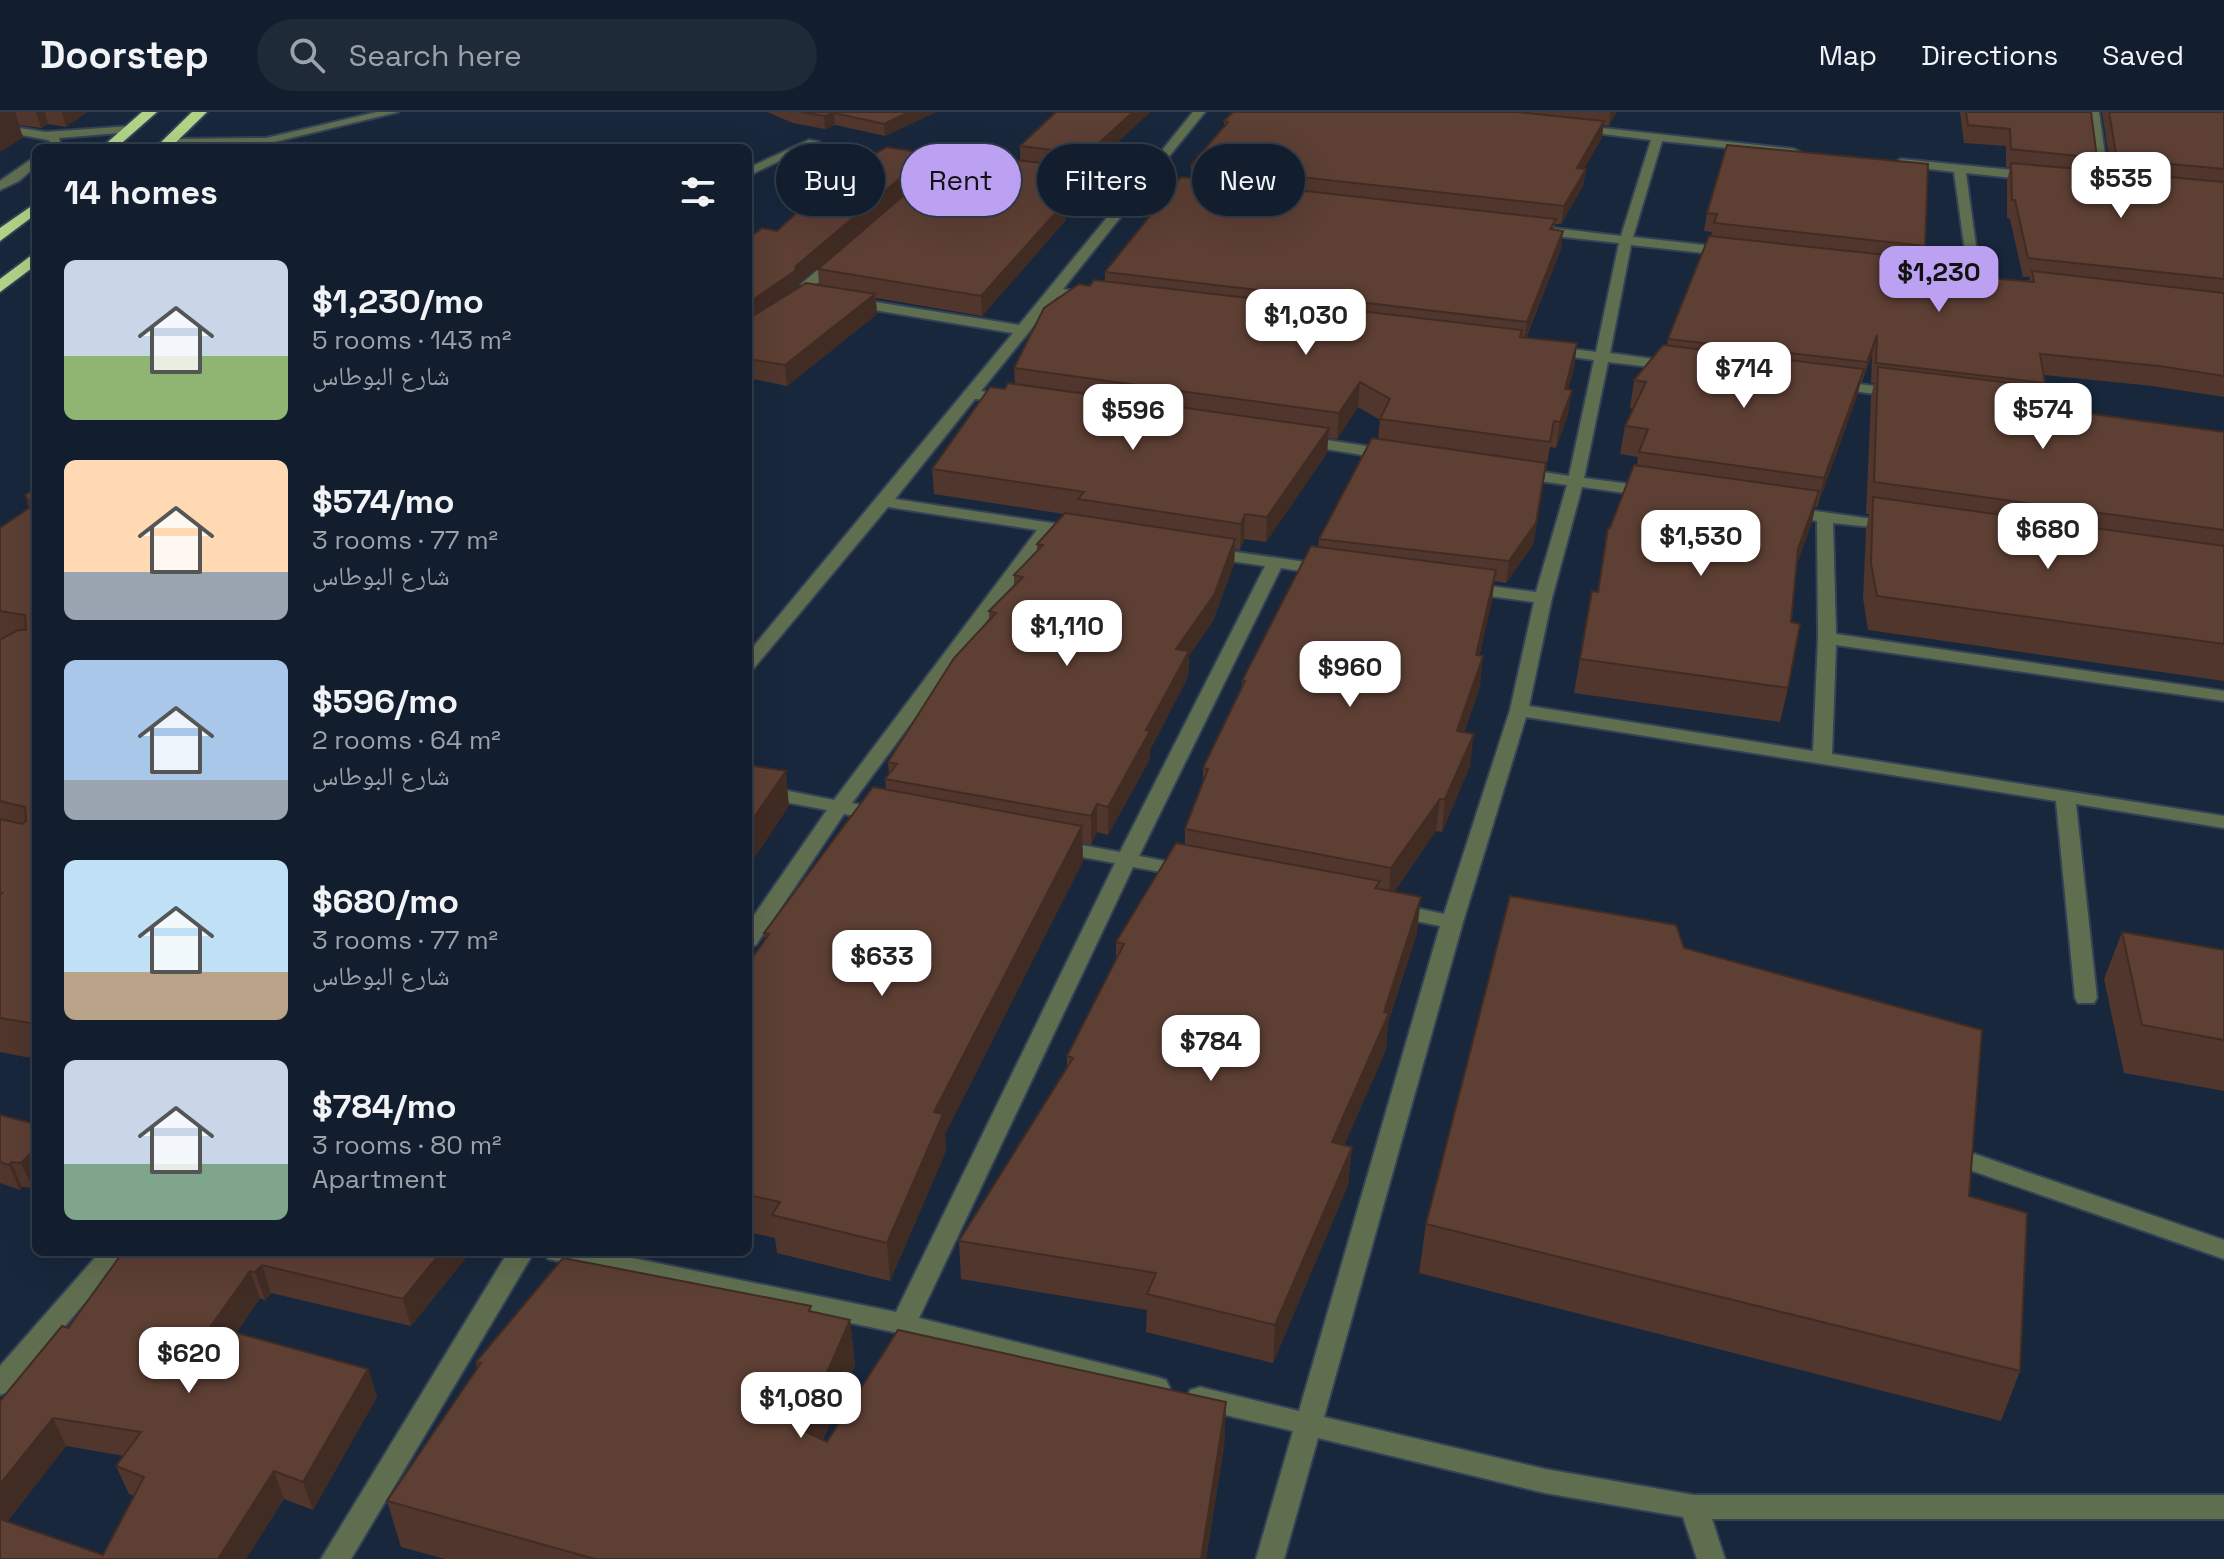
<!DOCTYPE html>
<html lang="en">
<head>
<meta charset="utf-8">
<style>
  :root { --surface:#121d2d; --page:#1f2a39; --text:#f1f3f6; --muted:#9ca2aa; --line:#313b49; --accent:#bca0f2 }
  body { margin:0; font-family:"Space Grotesk","Noto Naskh Arabic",sans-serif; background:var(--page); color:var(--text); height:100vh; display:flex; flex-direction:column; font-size:30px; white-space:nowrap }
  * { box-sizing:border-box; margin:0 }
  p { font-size:26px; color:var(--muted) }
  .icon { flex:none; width:44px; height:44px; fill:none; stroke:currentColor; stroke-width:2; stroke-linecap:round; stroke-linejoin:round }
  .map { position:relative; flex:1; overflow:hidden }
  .panel { position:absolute; left:32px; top:32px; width:720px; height:1112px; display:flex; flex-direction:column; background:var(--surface); border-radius:12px; box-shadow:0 8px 32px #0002,0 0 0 2px var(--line) }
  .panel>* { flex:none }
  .banner { position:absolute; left:776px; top:32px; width:760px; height:72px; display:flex; gap:16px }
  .price { position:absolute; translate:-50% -68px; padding:0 18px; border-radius:16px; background:#fff; color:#222; font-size:26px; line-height:52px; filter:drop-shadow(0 2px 4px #0008) }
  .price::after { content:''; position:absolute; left:50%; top:48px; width:24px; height:18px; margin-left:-12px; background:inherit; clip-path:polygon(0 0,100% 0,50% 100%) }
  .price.active { background:var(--accent); color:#111 }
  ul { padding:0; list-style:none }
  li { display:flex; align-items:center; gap:24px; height:200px; padding:0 32px }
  li span { display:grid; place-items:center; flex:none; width:224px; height:160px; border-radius:12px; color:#555 }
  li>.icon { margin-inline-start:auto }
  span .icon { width:96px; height:96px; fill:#fffc; stroke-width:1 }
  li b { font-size:34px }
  h2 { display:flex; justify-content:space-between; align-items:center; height:96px; padding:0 32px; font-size:34px }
  .pill { padding:0 28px; border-radius:36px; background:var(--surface); box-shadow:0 8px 32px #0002,0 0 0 2px var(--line); font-size:28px; line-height:72px }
  .pill.active { background:var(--accent); color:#111 }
  header { display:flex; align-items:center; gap:48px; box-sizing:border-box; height:112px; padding:0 40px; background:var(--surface); border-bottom:2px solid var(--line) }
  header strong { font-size:38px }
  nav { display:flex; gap:44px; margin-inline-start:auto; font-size:28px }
  .search { width:560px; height:72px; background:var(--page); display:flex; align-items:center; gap:20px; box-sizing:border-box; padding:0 28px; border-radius:44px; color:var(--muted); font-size:30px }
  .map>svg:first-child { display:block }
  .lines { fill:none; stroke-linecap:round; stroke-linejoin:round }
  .minor-casing { stroke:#334256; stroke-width:4 }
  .highway-casing { stroke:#334256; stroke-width:4 }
  .minor { fill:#606e50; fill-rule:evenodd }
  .highway { fill:#b0d387; fill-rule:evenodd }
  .wall { fill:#50362d; fill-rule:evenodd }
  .shaded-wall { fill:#412c24 }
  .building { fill:#5d3f34; stroke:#412c24; stroke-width:2 }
</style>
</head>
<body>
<header>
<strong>Doorstep</strong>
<div class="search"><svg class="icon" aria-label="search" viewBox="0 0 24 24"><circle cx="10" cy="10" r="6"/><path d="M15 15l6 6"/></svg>Search here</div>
<nav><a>Map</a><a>Directions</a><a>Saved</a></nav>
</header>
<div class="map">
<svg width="2224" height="1447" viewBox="0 0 2224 1447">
  <rect width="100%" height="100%" fill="#18273c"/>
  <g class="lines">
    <defs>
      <path id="minor" d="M377,0H398L266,32L169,33L163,30L169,27L266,26Z
        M1193,0H1205L1149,69L1199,75L1205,79L1203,82L1144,76L1063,177L1097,182V188L1057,185L981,279L1013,284V290L975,287L895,387L1078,415L1086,420L1078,425L1052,421L852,691L889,699L892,703L889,707L882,709L844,702L756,833L748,835V812L827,698L748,683V671L834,688L1037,418L888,395L754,556L748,557V541L1013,221L850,194L843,190L850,186L1019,213L1132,75L1067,67L1063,66V60L1138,68Z
        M2087,0H2099L2109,71L2103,75L2097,71Z
        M0,13L46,20L131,14L137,17L131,20L59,26L60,30L54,33L48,28L0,19Z
        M1575,13L1794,37L1800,40L1794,43L1662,29L1633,125L1731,136L1737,140L1731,144L1631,133L1610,241L1676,250L1683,254L1676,258L1608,250L1584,366L1653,375L1661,380L1653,385L1582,375L1552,486L1529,594L1813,639L1818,526L1817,409L1787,405L1779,400L1787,395L1894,410L1900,412V418L1833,411L1836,522L2224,579V589L1836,533L1832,642L2224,704V716L2076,692L2097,886L2094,891H2078L2075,886L2056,689L1526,605L1463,810L1324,1305L1545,1357L1694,1383H2224V1407H1712L1725,1447H1697L1683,1405L1545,1381L1318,1326L1284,1447H1256L1293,1319L1200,1297L1190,1294L1187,1286L1190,1278L1200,1275L1299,1299L1440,814L1386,803L1383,798L1393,791L1444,802L1510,598L1534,490L1466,481L1458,476L1466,471L1536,480L1567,373L1518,366L1510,361L1518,356L1569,364L1594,248L1549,242L1542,238L1549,234L1596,240L1619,131L1536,122L1530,118L1536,114L1621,124L1651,28L1571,18V14Z
        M809,28L819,30L748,64V56Z
        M36,44V54L19,69L0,78V69Z
        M1901,47L2033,60L2039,64L2033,68L1966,61L1981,171L1969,168L1954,60L1897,53L1895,51Z
        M834,144L845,147L812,176V180L823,182V188L800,185L801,172Z
        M1835,269L1898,277L1905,281L1898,285L1830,276V270Z
        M1301,324L1392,338L1400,343L1392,348L1296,332V326Z
        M1208,436L1327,453L1335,458L1327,463L1281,456L1139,744L1196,755L1199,759L1189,765L1133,755L919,1206L1157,1265L1166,1268L1170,1276L1166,1284L1157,1287L903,1222L548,1147L544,1140H603L896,1200L1115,751L1059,741L1049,735L1059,729L1120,740L1265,454L1202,445L1200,441Z
        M1975,1042L2224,1128V1147L1967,1057L1963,1051L1967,1045Z
        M100,1140H128L9,1280L0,1283V1254Z
        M508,1140H534L351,1447H321Z"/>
      <path id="highway" d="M142,0H157L116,36H101Z
        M192,0H207L170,36H155Z
        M36,91V102L0,129V116Z
        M36,140V153L0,180V167Z"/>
    </defs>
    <use href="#minor" class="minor-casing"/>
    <use href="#highway" class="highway-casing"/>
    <use href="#minor" class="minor"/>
    <use href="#highway" class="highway"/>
  </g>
  <path class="wall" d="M0,0H87L66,15L48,12L41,16L19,13L23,26Z
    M767,0H936L885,24L835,13L825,17L793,11Z
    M1056,0H1150L1090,56L1092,74L1066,100V108L982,204L876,186L877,202L787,274L748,266V127L777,119L929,42L930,60L798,173L797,176L819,173L818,157L966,48H1020V34Z
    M1233,0H1616L1609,14L1603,13L1602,26L1584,56L1586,57L1583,74L1561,112H1555L1554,118L1561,137L1526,226L1577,231L1574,256L1568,277V303L1556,336L1550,335L1533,433L1506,471L1494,469L1492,488L1479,544L1480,575L1464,620L1470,654L1442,720L1436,719L1394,780L1417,821L1388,911L1386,938L1344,1033L1352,1035L1348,1073L1273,1251L1146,1220L1147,1198L961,1167L959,1129L1067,956V944L1116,847V830L1185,733V717L1203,671V656L1241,578L1242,569L1318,435L1319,427L1378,327L1380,308L1358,295L1337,327L1328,326L1327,341L1266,430L1244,427L1240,438L1235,437L1234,452L1213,509L1189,544L1188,565L1150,638V647L1108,723L1097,720L1091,733L1082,731L1083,749L945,1022L946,1039L890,1169L777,1141L775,1126L748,1120V852L765,828L764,821L886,677L885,667L889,662L888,650L989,508V499L1014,474V463L1037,439V432L1064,402L934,382L932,357L1005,277L1015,272L1014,256L1090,174L1105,170V160L1191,66V53L1224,15V9Z
    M1960,0H2091L2097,46L2094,58L2111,60L2102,0H2224V285L2152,274L2044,263L2045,271L2044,275L2056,297L2224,320V569L1868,518L1863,486L1866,418L1869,402H1866L1871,286L1874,271H1871L1872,243L1862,270H1861L1857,284L1817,395H1815L1812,410L1796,455L1791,510L1788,576L1780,610L1574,581L1580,547L1598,480L1610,416L1637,353L1638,345L1620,342L1625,314L1633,297L1630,296L1634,268L1667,233L1668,227L1711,124L1712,120L1704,119L1707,101L1925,134L1922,147L1923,160L2029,169L2030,165H2023L2010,107L2007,106V69L2010,55H2006V34L1964,31Z
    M36,375V947L0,940V416L29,396L25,383Z
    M2122,820L2224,838V979L2124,961L2104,867Z
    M1684,836L1969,1084L2020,1259L2001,1309L1419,1161L1426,1112Z
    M0,1003L36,1012L33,1076L22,1075L20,1078L0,1071Z
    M123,1140H464L465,1147L411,1214L271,1181L265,1188L260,1186L236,1221L368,1257L377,1285L313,1398L284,1387L246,1447H0V1289L68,1216ZM66,1334L124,1344L116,1354L129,1382L134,1384L103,1443L7,1410Z
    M812,1199L850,1208L855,1253L823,1328L827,1330L1226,1290L1224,1335L1206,1447H445L401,1435L387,1389L477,1256L476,1250Z"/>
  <path class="shaded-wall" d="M3,0H15L23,26L0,40V2Z
    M36,0H45L48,12L41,16Z
    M62,0H87L66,15Z
    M909,0H936L885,24L884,12Z
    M1133,0H1150L1087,59V42Z
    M1610,0H1616L1609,14Z
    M834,1L835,13L825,17L824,4Z
    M1604,9L1602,26L1575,73L1577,56Z
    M929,42L930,60L798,173L797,178L748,211V191L796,154Z
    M1092,57V74L1066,100V108L982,204L981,184L1059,89Z
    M1586,57L1583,74L1561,112L1564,94Z
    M1563,119L1561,137L1524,229L1527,210Z
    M875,182L877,202L787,274L785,253Z
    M1877,223L1872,243L1862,270L1867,250Z
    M1577,231L1574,256L1561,302L1565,277Z
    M1864,257L1857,284L1817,395L1824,366Z
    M1360,270L1358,295L1337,327L1339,301Z
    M1572,278L1568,303L1556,336L1560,310Z
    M1329,316L1327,341L1266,430L1267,405Z
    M1546,351L1533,433L1506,471L1509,449Z
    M1819,379L1812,410L1791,469L1798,437Z
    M1245,402L1244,427L1240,438L1241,412Z
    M1235,427L1234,452L1213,509L1189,544L1188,565L1150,638V647L1108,723V695L1146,618L1176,537Z
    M1496,458L1492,488L1473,574L1476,543Z
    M1483,544L1480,575L1454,651L1457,619Z
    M1474,622L1470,654L1442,720L1445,687Z
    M786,659L789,694L748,756V714Z
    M1440,687L1436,719L1388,788L1391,756Z
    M1097,692V720L1091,733V704Z
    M1082,714L1083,749L945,1022L946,1039L890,1169L887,1131L934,1000Z
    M1421,785L1417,821L1388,911L1386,938L1329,1068L1332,1030L1384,900Z
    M1352,1035L1348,1073L1273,1251L1275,1213Z
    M36,1036V1073L33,1076L21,1051Z
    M11,1050L22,1075L20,1078L9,1053Z
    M441,1140H464L465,1147L411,1214L403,1187Z
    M262,1153L271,1181L265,1188L255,1160Z
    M250,1159L260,1186L221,1241L211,1214Z
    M850,1208L855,1253L808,1363L802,1318Z
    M368,1257L377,1285L313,1398L303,1370Z
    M1226,1290L1224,1335L1206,1447H1201Z
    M53,1306L66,1334L0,1418V1372Z
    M274,1359L284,1387L246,1447H218Z"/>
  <path class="building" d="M801,0H909L884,12L834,1L824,4Z
    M1056,0H1133L1087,42L1020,34Z
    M1233,0H1517L1604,9L1577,56L1586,57L1564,94L1191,53L1228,10L1224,9Z
    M1966,0H2091L2097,46L2011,37L2010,17L1968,13Z
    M2109,0H2224V57L2117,47Z
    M1727,33L1928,52L1925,134L1714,111L1717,102L1707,101Z
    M887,35L929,42L796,154L795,159L748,191V127L762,116L777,119L843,59Z
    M973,43L1092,57L1059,89H1066L981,184L818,157L948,45L966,48Z
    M2011,51L2224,70V167L2028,146L2015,88H2012Z
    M1181,65L1556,107L1550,117L1563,119L1527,210L1105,160Z
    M1709,124L1924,147L1923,160L2034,170L2032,159L2224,181V264L2159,254L2040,242L2045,271L1876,251L1877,223L1867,250L1668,227Z
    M1094,168L1522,218L1520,225L1577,231L1565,277L1572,278L1560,310L1554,309L1550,330L1380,307L1390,287L1360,270L1339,301L1014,256L1044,196L1079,172L1090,174Z
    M806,171L875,182L785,253L748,247V207Z
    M1663,233L1864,257L1824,366L1639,340L1648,317L1625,314L1646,270L1634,268Z
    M1878,255L2052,276L2056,297L2224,320V418L1874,370Z
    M1008,271L1329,316L1267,405L1245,402L1241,412L1078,387L1084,380L932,357L990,275L1005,277Z
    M1372,326L1546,351L1536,411L1509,449L1319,427Z
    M1634,353L1819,379L1798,437L1791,510L1800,512L1788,576L1580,547L1592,479L1598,480L1608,416H1610Z
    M36,375V912L0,906V783L2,781H0V707L22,712L26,709L25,695L0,689V528L18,518H26L25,503L0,499V416L32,394L25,383Z
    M1873,385L2224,434V532L1877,484L1871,452Z
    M1065,401L1235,427L1214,483L1176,537L1189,539L1146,618L1150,619L1108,695L1097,692L1091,704L885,667L897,652L888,650L954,546L996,501L989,499L1023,465L1014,463L1043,433L1037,432Z
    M1311,434L1496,458L1476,543L1483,544L1457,619L1474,622L1445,687H1440L1391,756L1185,717L1208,657L1203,656L1245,569H1242Z
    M748,653L786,659L748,714Z
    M873,675L1082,714L934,1000L943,1002L887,1131L772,1103L780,1090L748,1083V852L769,822L764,821Z
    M1176,731L1380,769L1375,776L1421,785L1384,900L1389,901L1332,1030L1352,1035L1275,1213L1147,1182L1156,1161L959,1129L1073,946L1067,944L1124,832L1116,830Z
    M1510,784L1676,813L1684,836L1982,918L1969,1084L2027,1101L2020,1259L1426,1112Z
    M2122,820L2224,838V928L2142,913Z
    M0,1003L36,1012V1036L21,1051L11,1050L9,1053L0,1050Z
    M123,1140H441L403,1187L262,1153L255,1160L250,1159L211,1214L368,1257L303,1370L274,1359L218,1447H0V1407L103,1443L144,1365L116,1354L141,1320L53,1306L0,1372V1289L62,1214L68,1216Z
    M563,1146L811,1194L809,1199L850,1208L802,1318L827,1330L898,1218L1226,1290L1201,1447H595L387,1389L481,1251L476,1250Z"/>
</svg>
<b class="price" style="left:2121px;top:108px">$535</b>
<b class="price active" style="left:1939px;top:202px">$1,230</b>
<b class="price" style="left:1306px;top:245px">$1,030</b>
<b class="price" style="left:1744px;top:298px">$714</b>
<b class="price" style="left:2043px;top:339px">$574</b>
<b class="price" style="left:1133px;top:340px">$596</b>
<b class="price" style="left:2048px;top:459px">$680</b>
<b class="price" style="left:1701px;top:466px">$1,530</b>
<b class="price" style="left:1067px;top:556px">$1,110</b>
<b class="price" style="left:1350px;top:597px">$960</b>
<b class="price" style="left:882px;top:886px">$633</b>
<b class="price" style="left:1211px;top:971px">$784</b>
<b class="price" style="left:189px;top:1283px">$620</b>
<b class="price" style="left:801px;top:1328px">$1,080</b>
<div class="banner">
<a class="pill">Buy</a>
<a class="pill active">Rent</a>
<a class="pill">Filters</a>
<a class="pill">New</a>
</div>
<section class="panel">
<h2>14 homes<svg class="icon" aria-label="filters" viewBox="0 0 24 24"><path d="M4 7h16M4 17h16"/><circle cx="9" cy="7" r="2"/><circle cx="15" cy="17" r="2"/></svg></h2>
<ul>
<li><span style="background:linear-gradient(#c9d6e8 60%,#8fb573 0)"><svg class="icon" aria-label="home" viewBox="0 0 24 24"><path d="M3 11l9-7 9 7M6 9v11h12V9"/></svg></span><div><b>$1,230/mo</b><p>5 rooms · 143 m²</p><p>شارع البوطاس</p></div></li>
<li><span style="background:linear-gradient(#ffd9b3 70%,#9aa5b1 0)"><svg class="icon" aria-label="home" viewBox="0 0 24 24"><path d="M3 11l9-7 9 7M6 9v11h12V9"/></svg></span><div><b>$574/mo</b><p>3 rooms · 77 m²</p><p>شارع البوطاس</p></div></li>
<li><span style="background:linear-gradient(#a9c7e8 75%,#9aa5b1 0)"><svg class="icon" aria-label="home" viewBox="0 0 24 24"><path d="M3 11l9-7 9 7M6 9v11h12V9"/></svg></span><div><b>$596/mo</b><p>2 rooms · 64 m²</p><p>شارع البوطاس</p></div></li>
<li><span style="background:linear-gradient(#bfe0f5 70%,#b9a48a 0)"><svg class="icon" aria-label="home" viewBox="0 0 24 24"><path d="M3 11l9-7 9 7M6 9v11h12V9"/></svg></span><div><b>$680/mo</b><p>3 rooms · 77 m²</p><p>شارع البوطاس</p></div></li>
<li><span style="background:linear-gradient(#c9d6e8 65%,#7fa58c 0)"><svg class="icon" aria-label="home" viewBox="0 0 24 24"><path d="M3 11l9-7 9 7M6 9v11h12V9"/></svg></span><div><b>$784/mo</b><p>3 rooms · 80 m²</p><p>Apartment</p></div></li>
</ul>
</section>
</div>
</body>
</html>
